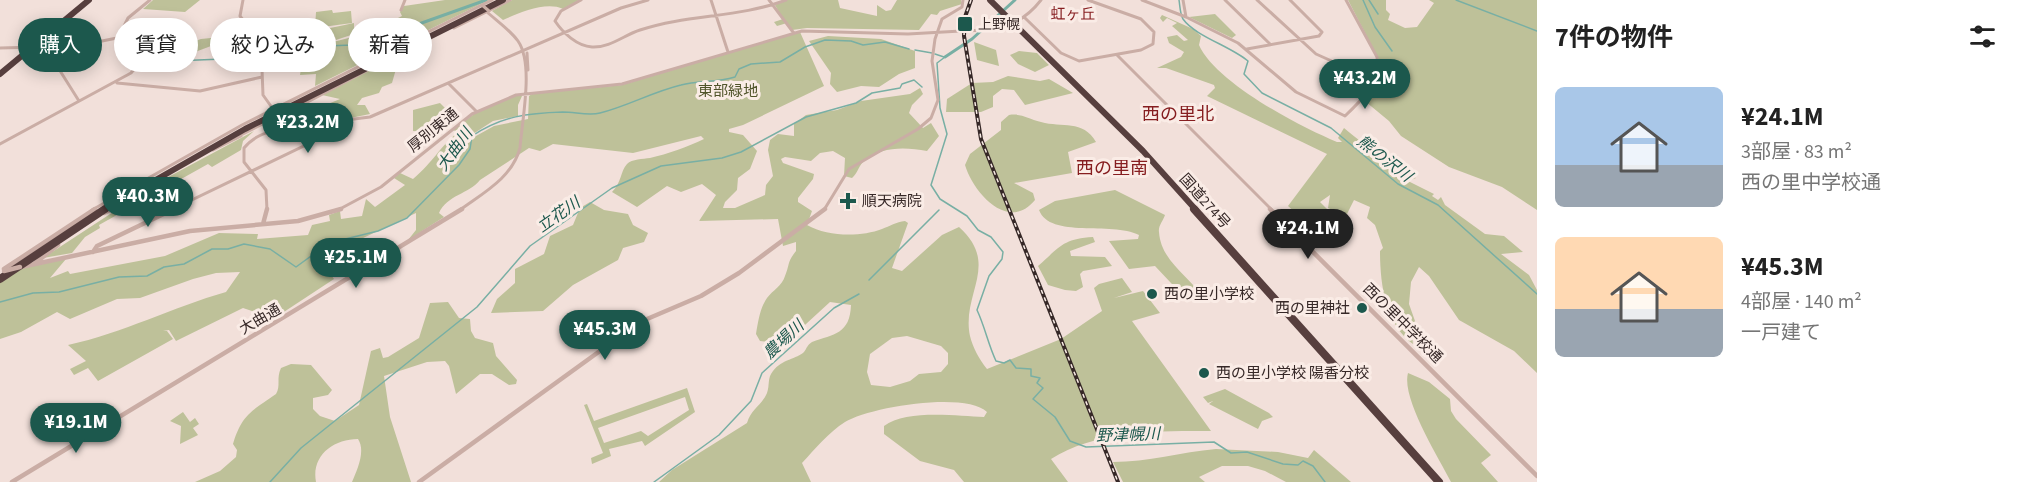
<!DOCTYPE html>
<html lang="ja">
<head>
<meta charset="utf-8">
<style>
  :root { --surface:#fff; --page:#f6f6f6; --text:#222; --muted:#767676; --accent:#1c584d }
  body { margin:0; font-family:"Source Sans 3","Noto Sans JP",sans-serif; background:var(--page); color:var(--text); height:100vh; display:flex; flex-direction:column; font-size:22px; white-space:nowrap }
  * { box-sizing:border-box; margin:0 }
  p { font-size:20px; color:var(--muted) }
  .icon { flex:none; width:33px; height:33px; fill:none; stroke:currentColor; stroke-width:2; stroke-linecap:round; stroke-linejoin:round }
  .map { position:relative; flex:1; overflow:hidden }
  .side { display:flex; flex-direction:column; background:var(--surface); width:480px }
  .side>* { flex:none }
  .banner { position:absolute; left:18px; top:18px; width:570px; height:54px; display:flex; gap:12px }
  .price { position:absolute; translate:-50% -51px; padding:0 14px; border-radius:21px; background:var(--accent); color:#fff; font-size:20px; line-height:39px; filter:drop-shadow(0 2px 3px #0008) }
  .price::after { content:''; position:absolute; left:50%; top:36px; width:18px; height:14px; margin-left:-9px; background:inherit; clip-path:polygon(0 0,100% 0,50% 100%) }
  .price.current { background:#222; color:#fff }
  ul { padding:0; list-style:none }
  li { display:flex; align-items:center; gap:18px; height:150px; padding:0 18px }
  li span { display:grid; place-items:center; flex:none; width:168px; height:120px; border-radius:9px; color:#555 }
  li>.icon { margin-inline-start:auto }
  span .icon { width:72px; height:72px; fill:#fffc; stroke-width:1 }
  li b { font-size:26px }
  h2 { display:flex; justify-content:space-between; align-items:center; height:72px; padding:0 18px; font-size:26px }
  .chip { padding:0 21px; border-radius:27px; background:var(--surface); box-shadow:0 3px 15px #0003; font-size:21px; line-height:54px }
  .chip.current { background:var(--accent); color:#fff }
  main { display:flex; flex:1; min-height:0 }
  .map>svg:first-child { display:block }
  .green { fill:#bec199; fill-rule:evenodd }
  .lines { fill:none; stroke-linecap:round; stroke-linejoin:round }
  .stream { stroke:#78afa4; stroke-width:1.5 }
  .river { stroke:#78afa4; stroke-width:3 }
  .minor-far1 { stroke:#caada5; stroke-width:3 }
  .minor { stroke:#caada5; stroke-width:4.5 }
  .highway-far1 { stroke:#573f3e; stroke-width:6 }
  .highway { stroke:#573f3e; stroke-width:8 }
  .rail-casing { stroke:#362827; stroke-width:4 }
  .rail { stroke:#faece6; stroke-width:1.5; stroke-dasharray:4; stroke-linecap:butt }
  .minor-bridge-far1 { stroke:#caada5; stroke-width:3 }
  .minor-bridge { stroke:#caada5; stroke-width:4.5 }
  .poi-dot { fill:#1c584d; stroke:#faece6; stroke-width:2 }
  .labels { text-anchor:middle; stroke-width:6; stroke-linejoin:round; paint-order:stroke }
  .far-poi-label { font-size:14px; fill:#362827; stroke:#faece6; text-anchor:start }
  .far-quarter-label { font-size:15px; fill:#861e20; stroke:#faece6 }
  .park-label { font-size:15px; fill:#50542a; stroke:#faece6 }
  .street-label { font-size:15px; fill:#362827; stroke:#faece6 }
  .poi-label { font-size:15px; fill:#362827; stroke:#faece6; text-anchor:start }
  .water-label { font-size:16px; font-style:italic; fill:#1c584d; stroke:#faece6 }
  .quarter-label { font-size:18px; fill:#861e20; stroke:#faece6 }
</style>
</head>
<body>
<main>
<div class="map">
<svg width="1537" height="482" viewBox="0 0 1537 482">
  <rect width="100%" height="100%" fill="#f2e0da"/>
  <path class="green" d="M153,0H200L185,12L143,9Z
    M445,0H489L315,86L316,74L300,75L302,62L280,68L275,65L265,66L264,50L337,41L405,23L404,19L398,18L402,16L400,12L404,6Z
    M512,0H579L563,9C546,1 519,13 503,20L492,11Z
    M787,0H838L840,8L877,16V5L886,11L891,10L897,0H961L962,4L940,11L937,15L931,14L919,30L807,28L792,30L787,23L777,26L774,22L783,19L775,5Z
    M1348,0H1386V10L1390,14L1388,20L1405,28L1417,27L1434,3L1429,0H1537V210L1502,187L1449,167L1401,136L1389,121L1366,102L1381,80V64Z
    M332,10L333,13L351,11L352,23L315,28L316,12Z
    M1215,14L1236,35L1232,38L1189,17Z
    M1162,15L1193,29L1201,36L1199,45C1215,82 1300,127 1337,142H1342L1338,138L1344,128C1350,133 1356,138 1363,143C1370,147 1376,146 1381,152L1374,156C1380,162 1387,169 1395,172C1402,174 1409,173 1416,178L1408,181L1434,194L1432,196L1438,200L1441,197L1445,205L1485,234L1504,236L1523,252L1501,254L1529,275L1537,290V373L1514,351L1459,320L1429,276L1419,267L1411,282L1409,304L1415,321L1411,330L1413,344C1385,324 1380,283 1380,251L1383,248L1375,225L1367,218L1370,207L1354,200L1346,216L1328,208L1330,195L1320,202L1328,210L1304,220L1288,206L1327,154L1207,96L1215,88L1214,85L1166,68H1157L1181,57L1184,52L1169,43L1167,37L1177,35L1184,41L1188,40L1172,26L1177,23L1167,18L1163,22L1160,18Z
    M354,23V34L336,40L335,37L289,44L288,42L266,44L256,32L268,33L286,40L309,35L310,28L316,31Z
    M800,32L824,86L743,125L729,129V132L743,135L757,151L750,169L738,178L737,190L725,202L723,208H735L765,195L766,185L773,176L768,150L770,140L778,134L794,136V124L806,115L837,110L861,101L910,94L920,88L923,94L912,105L909,113L923,128L931,123L939,136L927,151C905,147 881,146 863,162C858,167 858,173 852,178L844,176L845,158L833,151L820,153L811,161L785,157L781,159L783,163L814,174L813,179L798,198V202L812,211L807,225C828,237 861,237 882,229C890,226 896,222 905,221L908,223L892,268L902,271L942,235L959,227C1001,265 961,293 970,336C973,348 979,359 987,369L1061,339L1102,311L1094,288L1099,284L1122,278L1132,292L1114,298L1143,291L1160,313L1132,321L1211,431C1159,431 1097,430 1051,459L1068,482H964L954,470L920,461L884,434V426C906,409 957,416 984,417L987,412C966,391 869,407 845,422C829,432 815,449 802,463L811,482H659L672,470L747,423C751,409 762,405 767,393C770,385 767,378 773,371C782,359 797,359 804,352C807,348 807,345 812,342C834,334 850,334 851,305L830,302L794,335L769,342L760,341L756,334C758,322 760,308 767,298C773,290 782,286 785,276C790,264 787,262 796,251V242L783,246L778,219L699,221L716,195L702,184L681,192L667,186L637,207L612,192C622,182 620,172 627,164C632,159 643,159 650,158C668,154 687,147 704,139L701,136L633,153L553,144L540,151L529,148L480,180C469,194 447,195 439,213L444,217L408,240L416,230V213L361,239L362,247L345,255L339,250L326,255L322,262L334,279L261,327L252,311L243,308L176,341L169,330L163,331H167L173,339L98,381L88,368L74,375L70,369L86,361L68,345C123,333 173,307 226,292L240,272L216,273L193,279L140,298L117,299L70,319L57,312L21,332L0,339V282L17,269L66,259L50,278L68,271L70,274L165,256L219,233L258,234L257,239L308,235L312,225L330,221L329,215L340,211L341,219L362,216L366,199L375,207L405,185L394,178L400,173L413,179C434,161 438,149 458,132L453,130L478,111L518,95L522,96L518,105V116L493,121L473,134L476,136L494,126L528,119L529,96L532,94L622,85ZM907,336L941,346L948,353V364L941,372L919,374L910,381L890,387L871,385L867,372L870,354L892,338Z
    M231,33H236L234,39L253,37L258,49L226,56L229,53L223,54L221,57L217,56L218,50L211,46L174,60L167,57L170,46H181L201,39L230,36Z
    M828,36L881,39L915,51V68L899,74L879,87L861,86L837,92L830,84L831,73L809,41Z
    M974,42L996,50L999,66L977,60Z
    M1019,51L1037,53L1049,65L1035,72L1018,64L1010,55Z
    M400,55L392,83L382,87L379,93L362,98L357,105H365L370,114L336,121L316,118V109L340,99L322,95Z
    M1008,76L1040,81L1049,79L1073,93L1025,105L1014,90L1002,89L993,96V107L981,112H946L947,99L972,83L993,82Z
    M440,103L457,120L442,132L413,131V110Z
    M1009,115C1022,113 1028,119 1041,122C1062,128 1083,119 1096,142L1068,152L1072,173L1014,183L1033,193L1035,200C1008,233 973,192 965,165L970,154L1001,130V122Z
    M254,131L243,141L241,150L212,167L208,164L99,225L100,228L85,237L72,253L43,258L159,182Z
    M1115,190L1165,215C1163,221 1158,226 1159,232C1161,262 1190,276 1203,298L1187,300L1155,266L1129,269L1109,241L1138,239L1139,235C1111,221 1050,239 1039,210L1055,201Z
    M590,202L604,210L628,214L633,225L648,233L644,242L623,248L618,260L573,285L543,311L491,313L497,299L515,283V269L544,254L550,236L573,225L580,208Z
    M1093,237L1095,242L1070,251L1071,256L1105,257L1112,266L1083,271L1080,274L1083,287L1076,291L1065,290L1048,285L1038,266C1060,247 1062,239 1093,237Z
    M448,302L459,318L470,319L471,331L475,338L493,343L496,356L517,380L516,384L509,385L492,374H480L456,394L449,366L445,361L427,362L384,376L390,417L411,482H352C357,470 366,451 358,439C333,439 311,456 316,482H195L220,471L236,457L237,450L233,444C242,414 252,411 276,394C281,386 276,378 281,368L291,364L311,365L332,390L328,395L313,398V409L320,416L335,421L359,405L371,351L380,348L383,358L388,357L419,338L430,303Z
    M1408,373L1429,382L1450,399L1451,411L1456,419L1491,455L1481,463L1498,482H1451C1439,458 1401,398 1408,373Z
    M687,388L695,412L645,446L642,441L609,449L611,456L592,464L591,458L603,453L584,405L587,404L594,421ZM685,397L689,410L648,436L641,431L604,443L598,428Z
    M1225,389L1269,413L1273,417L1262,421L1258,429L1209,404L1213,401L1208,403L1203,397Z
    M183,412L190,422L195,418L199,424L193,428L198,435L180,444L181,426L170,421Z
    M1216,449L1278,452L1308,458L1314,450L1351,482H1286L1265,471L1248,466H1222L1199,477L1205,482H1123L1113,462C1148,462 1181,452 1216,449Z"/>
  <g class="lines">
    <path class="stream" d="M1179,0C1180,6 1180,14 1183,19C1195,36 1230,46 1248,61L1244,74L1262,93L1331,128L1398,184L1438,205L1537,294
      M1363,0L1375,27L1392,51
      M1369,0L1378,14
      M1456,0L1537,31
      M915,50L932,53
      M935,54L944,57
      M147,56L156,60L173,61L223,59L258,51L284,54L326,46L352,45L402,30
      M945,57L937,63L940,108L947,134L931,185L940,199L967,216L978,230L991,237L1003,252L1002,259L989,276L977,310C985,327 988,344 996,361L1004,363L1010,360L1016,368L1031,369V376L1040,378L1037,383L1043,388L1033,399L1055,417L1070,441L1086,447L1214,442L1231,453L1247,452L1283,464L1298,465L1303,461L1313,466L1325,482
      M869,280L939,210
      M0,302L33,293L59,292L119,277L147,276L164,267L184,264L212,249H228L244,244L270,249L296,267L329,243L378,231L407,218L459,165L470,149L472,136C502,116 528,113 563,112C575,112 589,116 600,113C628,106 652,92 681,85C698,80 715,83 735,77L739,69L751,64L780,62L805,47L825,40L851,41L863,45L885,42L909,49
      M270,482L301,448L477,307L530,246L612,188L661,166L722,158L741,152L806,117L856,103L872,93L900,88L902,84L914,80L922,87
      M654,482L719,435L751,401L762,373L834,308L859,294"/>
    <path class="river" d="M402,30L486,0
      M945,57L972,39L1015,0"/>
    <path class="minor-far1" d="M243,0L240,16L261,44L263,95L273,109
      M581,0L561,11L555,21C563,33 577,46 592,47C610,48 624,35 640,30C688,14 739,18 786,0
      M711,0L728,52
      M769,0L793,32
      M1142,0L1186,17L1238,43L1296,92L1345,116C1362,100 1380,82 1377,57L1346,0
      M1183,0L1186,17
      M1225,0L1270,44
      M1257,0L1316,54L1374,80
      M401,10L405,0
      M1025,18L1061,53L1079,61L1141,50L1153,44L1154,32L1141,19L1088,0
      M454,28L510,0
      M968,31C1000,29 1021,26 1041,0
      M69,47L57,66L79,101
      M0,48L77,46L122,37
      M1247,49L1319,36L1322,32L1290,0
      M527,53L528,70
      M1117,55L1272,210
      M117,83L200,91L262,77
      M448,83L476,111
      M284,114L330,122L370,117L621,8L648,0
      M285,114L366,71
      M239,136L278,116
      M0,144L131,73L140,62V55L126,42L122,30L128,18L150,0
      M213,150L241,136
      M92,210L242,125L492,0
      M109,210L121,203
      M171,210L339,129L345,122
      M267,210L266,190L244,162V148C259,129 284,131 303,118
      M338,210L381,187L472,114L516,95L622,84L802,31L908,34L961,31
      M460,210C483,193 512,178 520,148C522,120 534,64 518,41C510,30 497,21 487,12
      M824,210L849,169L918,129L931,118L938,100L932,61L935,39L942,19L962,7L963,0"/>
    <path class="minor" d="M1270,209L1537,476
      M104,213L112,209
      M263,224L267,209
      M93,252L97,246L174,209
      M34,264L58,245
      M21,267L190,231L298,221L341,209
      M4,269L95,209
      M12,482L462,209
      M419,482L640,322L701,296L739,273L825,209"/>
    <path class="highway-far1" d="M990,0L1143,151L1196,210
      M0,74L89,0
      M103,210L245,129L503,0"/>
    <path class="highway" d="M1194,209L1439,482
      M0,279L105,209"/>
    <defs>
      <path id="rail" d="M971,0L965,17L964,36L981,139L1118,482"/>
    </defs>
    <use href="#rail" class="rail-casing"/>
    <use href="#rail" class="rail"/>
    <path class="minor-bridge-far1" d="M482,5L489,11
      M273,109L284,114"/>
    <path class="minor-bridge" d="M4,271L20,267"/>
  </g>
  <g class="poi-dot">
    <rect x="957" y="16" width="16" height="16" rx="3"/>
    <path d="M845 192h6v6h6v6h-6v6h-6v-6h-6v-6h6z"/>
    <circle cx="1152" cy="294" r="6"/>
    <circle cx="1362" cy="308" r="6"/>
    <circle cx="1204" cy="373" r="6"/>
  </g>
  <g class="labels">
    <g class="far-poi-label">
      <text x="978" y="29">上野幌</text>
    </g>
    <g class="far-quarter-label">
      <text x="1073" y="19">虹ヶ丘</text>
    </g>
    <g class="park-label">
      <text x="728" y="96">東部緑地</text>
    </g>
    <g class="street-label">
      <text transform="translate(433 130) rotate(-39)" y="5">厚別東通</text>
      <text transform="translate(1205 201) rotate(48)" y="5">国道274号</text>
      <text transform="translate(260 319) rotate(-30)" y="5">大曲通</text>
      <text transform="translate(1403 323) rotate(45)" y="5">西の里中学校通</text>
    </g>
    <g class="poi-label">
      <text x="862" y="206">順天病院</text>
      <text x="1164" y="299">西の里小学校</text>
      <text x="1350" y="313" text-anchor="end">西の里神社</text>
      <text x="1216" y="378">西の里小学校 陽香分校</text>
    </g>
    <g class="water-label">
      <text transform="translate(454 149) rotate(-54)" y="6">大曲川</text>
      <text transform="translate(1385 158) rotate(38)" y="6">熊の沢川</text>
      <text transform="translate(558 214) rotate(-35)" y="6">立花川</text>
      <text transform="translate(783 339) rotate(-43)" y="6">農場川</text>
      <text transform="translate(1128 434) rotate(-2)" y="6">野津幌川</text>
    </g>
    <g class="quarter-label">
      <text x="1178" y="120">西の里北</text>
      <text x="1112" y="174">西の里南</text>
    </g>
  </g>
</svg>
<b class="price" style="left:1365px;top:110px">¥43.2M</b>
<b class="price" style="left:308px;top:154px">¥23.2M</b>
<b class="price" style="left:148px;top:228px">¥40.3M</b>
<b class="price current" style="left:1308px;top:260px">¥24.1M</b>
<b class="price" style="left:356px;top:289px">¥25.1M</b>
<b class="price" style="left:605px;top:361px">¥45.3M</b>
<b class="price" style="left:76px;top:454px">¥19.1M</b>
<div class="banner">
<a class="chip current">購入</a>
<a class="chip">賃貸</a>
<a class="chip">絞り込み</a>
<a class="chip">新着</a>
</div>
</div>
<section class="side">
<h2>7件の物件<svg class="icon" aria-label="filters" viewBox="0 0 24 24"><path d="M4 7h16M4 17h16"/><circle cx="9" cy="7" r="2"/><circle cx="15" cy="17" r="2"/></svg></h2>
<ul>
<li><span style="background:linear-gradient(#a9c7e8 65%,#9aa5b1 0)"><svg class="icon" aria-label="home" viewBox="0 0 24 24"><path d="M3 11l9-7 9 7M6 9v11h12V9"/></svg></span><div><b>¥24.1M</b><p>3部屋 · 83 m²</p><p>西の里中学校通</p></div></li>
<li><span style="background:linear-gradient(#ffd9b3 60%,#9aa5b1 0)"><svg class="icon" aria-label="home" viewBox="0 0 24 24"><path d="M3 11l9-7 9 7M6 9v11h12V9"/></svg></span><div><b>¥45.3M</b><p>4部屋 · 140 m²</p><p>一戸建て</p></div></li>
</ul>
</section>
</main>
</body>
</html>
